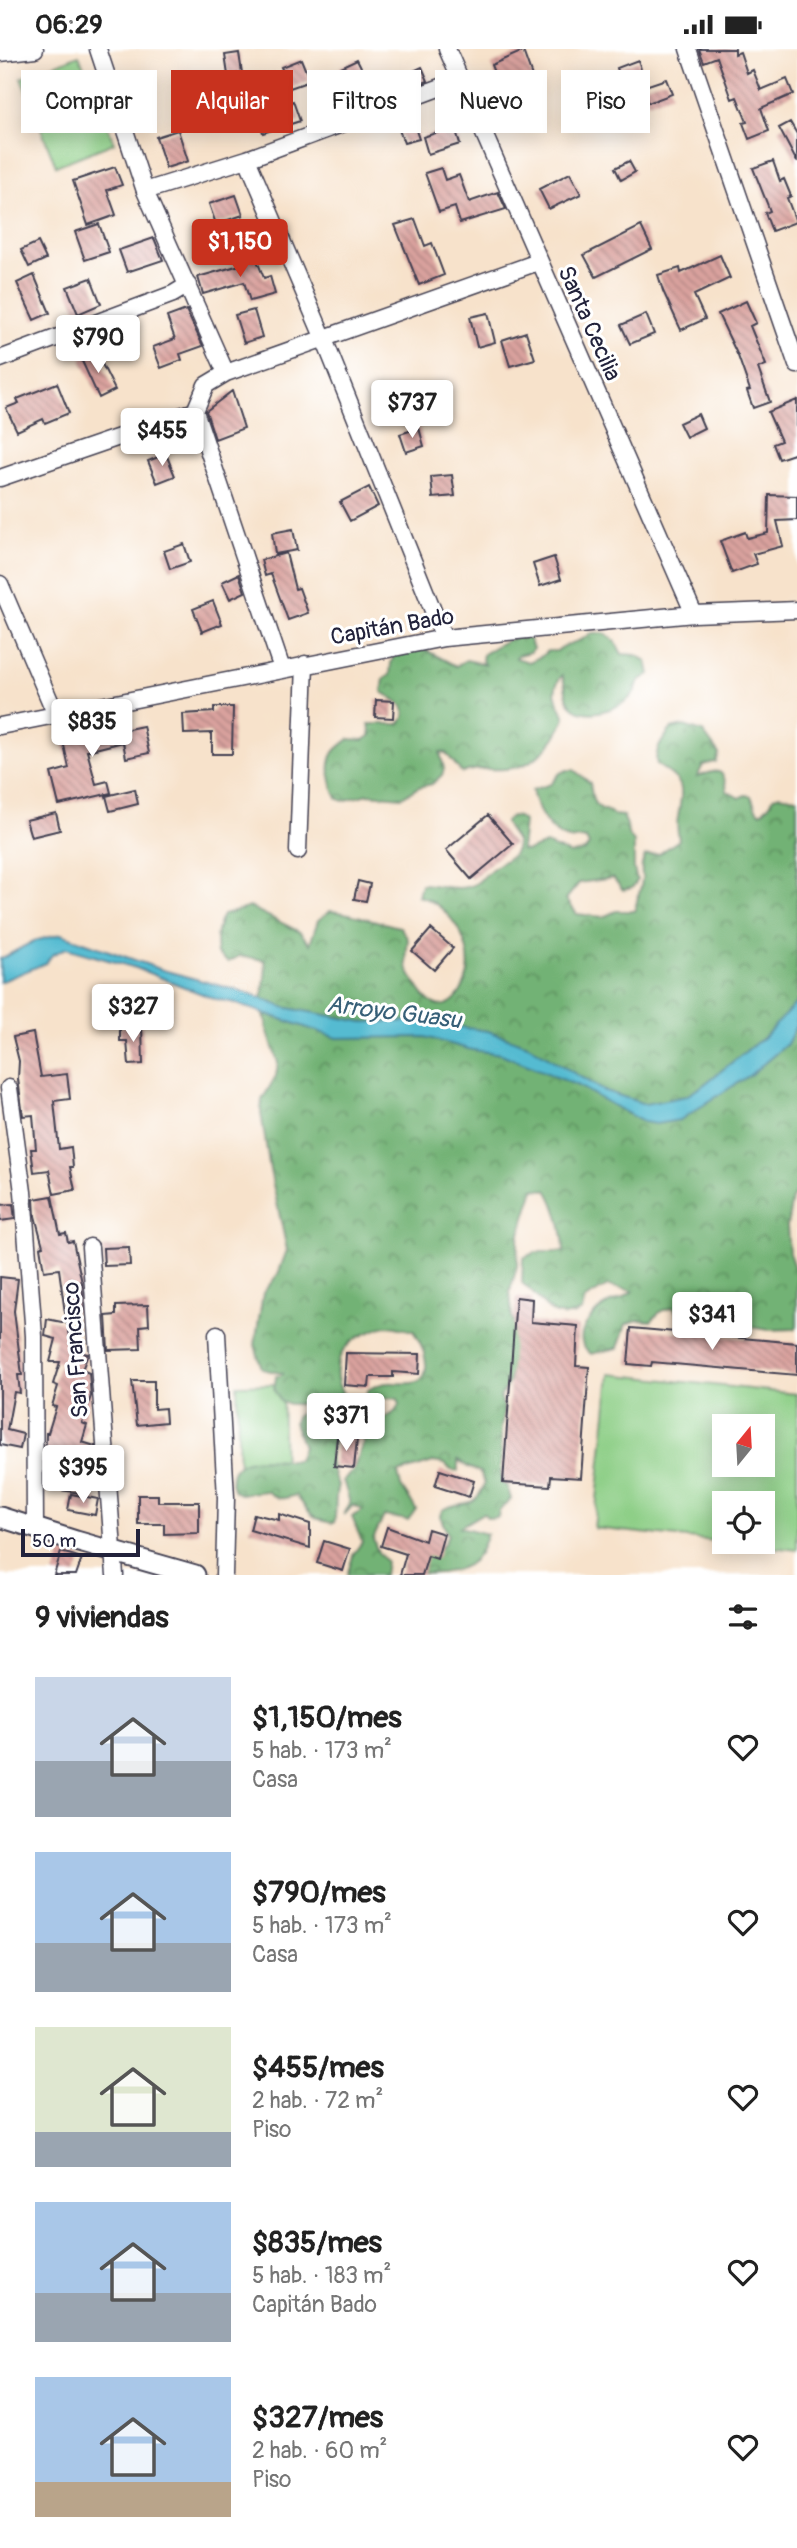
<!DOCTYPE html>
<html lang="es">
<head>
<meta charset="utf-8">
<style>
  :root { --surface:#fff; --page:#f6f6f6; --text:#222; --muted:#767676; --accent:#c8321e }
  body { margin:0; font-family:Pangolin,sans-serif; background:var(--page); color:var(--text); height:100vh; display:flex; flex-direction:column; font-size:26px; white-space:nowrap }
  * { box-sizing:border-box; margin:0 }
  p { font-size:23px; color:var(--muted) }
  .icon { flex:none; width:38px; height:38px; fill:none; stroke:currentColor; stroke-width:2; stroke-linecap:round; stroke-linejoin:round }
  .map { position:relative; height:1526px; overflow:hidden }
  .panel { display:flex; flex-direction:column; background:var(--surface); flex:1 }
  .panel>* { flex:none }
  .top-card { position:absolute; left:21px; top:21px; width:756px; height:63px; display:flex; gap:14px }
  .needle { width:46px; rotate:18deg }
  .fabs { position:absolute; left:712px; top:1365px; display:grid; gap:14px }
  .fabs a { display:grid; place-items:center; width:63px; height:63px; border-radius:0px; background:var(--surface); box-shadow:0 4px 18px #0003; font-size:35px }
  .scale { position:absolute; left:21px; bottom:18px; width:119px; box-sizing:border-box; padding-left:7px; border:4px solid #22223b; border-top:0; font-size:19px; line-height:24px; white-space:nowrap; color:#22223b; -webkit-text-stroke:5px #fff; paint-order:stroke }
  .price { position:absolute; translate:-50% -60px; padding:0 16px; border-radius:7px; background:#fff; color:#222; font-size:23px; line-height:46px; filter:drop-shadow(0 2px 4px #0008) }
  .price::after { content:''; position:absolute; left:50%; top:42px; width:21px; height:16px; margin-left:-10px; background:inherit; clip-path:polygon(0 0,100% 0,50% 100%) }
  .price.current { background:var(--accent); color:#fff }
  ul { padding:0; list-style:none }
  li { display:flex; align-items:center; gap:21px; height:175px; padding:0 35px }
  li span { display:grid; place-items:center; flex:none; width:196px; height:140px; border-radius:0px; color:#555 }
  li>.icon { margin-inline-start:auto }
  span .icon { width:84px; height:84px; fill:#fffc; stroke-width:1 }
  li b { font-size:30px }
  h2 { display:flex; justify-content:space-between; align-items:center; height:84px; padding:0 35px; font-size:30px }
  .chip { padding:0 24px; border-radius:0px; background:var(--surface); box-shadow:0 4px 18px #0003; font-size:24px; line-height:63px }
  .chip.current { background:var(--accent); color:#fff }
  .status { display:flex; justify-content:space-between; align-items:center; height:49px; padding:0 35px; background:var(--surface); direction:ltr }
  .status svg { height:19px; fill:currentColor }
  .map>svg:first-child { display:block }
  .green { fill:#8ecf87; stroke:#587861; stroke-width:2; fill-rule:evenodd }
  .forest { fill:url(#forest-crowns); stroke:#4a6a58; stroke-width:2 }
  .water { fill:#54bbd1; stroke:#3b6e86; stroke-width:2 }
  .building { fill:url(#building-back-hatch) }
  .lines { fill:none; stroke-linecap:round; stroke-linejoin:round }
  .minor-casing { stroke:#423f51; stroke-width:19 }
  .major-casing { stroke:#423f51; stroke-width:23 }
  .minor { stroke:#fff; stroke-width:16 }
  .major { stroke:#fff; stroke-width:19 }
  .labels { text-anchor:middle; stroke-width:6; stroke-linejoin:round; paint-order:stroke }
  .street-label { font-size:23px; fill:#22223b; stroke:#fff }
  .water-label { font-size:24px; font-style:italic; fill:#365f77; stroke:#fff }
</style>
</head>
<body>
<div class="status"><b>06:29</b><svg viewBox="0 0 49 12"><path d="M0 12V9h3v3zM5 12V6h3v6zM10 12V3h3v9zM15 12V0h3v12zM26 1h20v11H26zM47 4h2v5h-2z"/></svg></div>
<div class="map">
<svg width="797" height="1526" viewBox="0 0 797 1526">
  <defs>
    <pattern id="forest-crowns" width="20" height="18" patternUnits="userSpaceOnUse" patternTransform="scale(1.75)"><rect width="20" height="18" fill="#72b274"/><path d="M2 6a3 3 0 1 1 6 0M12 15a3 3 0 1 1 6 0" fill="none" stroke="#5d9060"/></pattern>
    <pattern id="building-back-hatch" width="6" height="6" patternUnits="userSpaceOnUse" patternTransform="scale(1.75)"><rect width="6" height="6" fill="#daa29e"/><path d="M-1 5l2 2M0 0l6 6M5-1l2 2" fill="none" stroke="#b08482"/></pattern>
  </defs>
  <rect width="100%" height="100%" fill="#fff"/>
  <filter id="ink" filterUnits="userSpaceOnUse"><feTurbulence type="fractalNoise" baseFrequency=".0143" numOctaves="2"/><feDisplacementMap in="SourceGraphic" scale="14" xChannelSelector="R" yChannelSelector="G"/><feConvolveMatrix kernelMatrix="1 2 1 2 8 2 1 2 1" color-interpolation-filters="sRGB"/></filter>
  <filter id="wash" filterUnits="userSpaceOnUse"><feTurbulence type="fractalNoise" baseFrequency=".00686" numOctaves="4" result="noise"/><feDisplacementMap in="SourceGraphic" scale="28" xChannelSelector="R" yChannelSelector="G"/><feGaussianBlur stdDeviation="1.57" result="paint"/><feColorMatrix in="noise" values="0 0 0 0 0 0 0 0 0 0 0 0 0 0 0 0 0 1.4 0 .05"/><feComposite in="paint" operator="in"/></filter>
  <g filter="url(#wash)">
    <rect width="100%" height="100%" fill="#f7e2cb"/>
    <path class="green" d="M79,6L114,94L56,117L21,29Z
      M610,1325L797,1345V1501L725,1493H763V1454H724V1493L594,1479ZM763,1377V1416H724V1377Z
      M282,1335L284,1429H239L237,1336Z"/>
    <path class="forest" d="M603,584L615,592L622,605L636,606L647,612L650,625L639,632C637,635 637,639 635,642C627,658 591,670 576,660C564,654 567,637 562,626C548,646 559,650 565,669C555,694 534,719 505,720C490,721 477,718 462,724L446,704L440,703L444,720L442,726L432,735L419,738L402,748L368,745L343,752L337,749C331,738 326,717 333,705C336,699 344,694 349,690L364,691L370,687L371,681L369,675H399C415,659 394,650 382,643L384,630L390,626L391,614L396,602L424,600L456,617L466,611L485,615L482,611L483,605C499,596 511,584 529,590L533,599L531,603L518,606L516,609L529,613L542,607L547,602H557C566,592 578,596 590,585Z
      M684,677L703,683L719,705L716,713L703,716L697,728C718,720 724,718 727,742L739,749L745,746L751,747L756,760L761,764L771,754L773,748L780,746L797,749V1142L792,1150L787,1177L789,1204L797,1226V1277L795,1280L769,1281L744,1277L733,1271L693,1274L681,1270L673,1258L661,1262L651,1272L638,1271L626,1275L618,1299L591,1305C589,1302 585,1300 583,1296C576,1281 595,1262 608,1255C618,1249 621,1253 633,1242L608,1237L585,1250L582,1262C550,1277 544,1251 522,1234L523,1209L536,1203H564C564,1186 557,1156 547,1141L534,1140L518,1191L517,1217L510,1242L512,1268L516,1281L515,1308L509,1333L500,1348L504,1359L501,1380V1434L507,1437L511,1450L499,1462L498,1468L488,1469L483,1464L460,1478L487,1485C484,1491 482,1500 478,1506C466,1523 439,1526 420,1524L418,1502L435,1505L444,1495L448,1486L440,1467L442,1461C462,1449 474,1463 485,1434L480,1423L468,1418L458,1411V1422L451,1421L445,1415L433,1413L398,1424L401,1437L416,1460L408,1471L384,1467L373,1490L378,1503L386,1513L384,1526H347L354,1504L362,1493L352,1468L363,1461L353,1456L344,1466L350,1454L343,1431L353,1422L364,1393L358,1380L346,1375C327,1392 327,1414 338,1436C334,1449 337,1461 334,1474C313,1472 308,1462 296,1446C282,1451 278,1451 266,1442L240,1445L234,1442C231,1436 231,1433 232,1426C238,1402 279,1413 298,1411L303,1398L294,1373L296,1368L308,1359L322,1360L335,1364L362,1359L378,1372C387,1369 396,1365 400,1356L398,1350C386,1347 378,1354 366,1347L368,1341C389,1329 391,1336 412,1334C437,1332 423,1294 413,1282C404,1280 395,1277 386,1277C380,1278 376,1281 370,1283C340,1293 327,1321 345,1348C336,1346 331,1350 322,1352C309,1355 293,1357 281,1353L274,1341L276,1327L284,1325L262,1320L255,1296L263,1244L278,1225L287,1201L270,1121L261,1064L262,1051L276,1027L278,1014L266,977L267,974C255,949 269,936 265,911L239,907L228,913L217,905C215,890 216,880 223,866L250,858L300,883L310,895L318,871L330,862C354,864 377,873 400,878L408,890C405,917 404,917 419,940C440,972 462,952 468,923C473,893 447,853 418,847L421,835C439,835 458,844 475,835C483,830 488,822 496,817C503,812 513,809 516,800C520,789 505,782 505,772L511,767L518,768L524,773L521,801L527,802L546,795L570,805L585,802L589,796L586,790C578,787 576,792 569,790C550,787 535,758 532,741L551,735L560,724L567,721H574L590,734C593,752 591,757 610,763L613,766L623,767L627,776L628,785L634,793V819L637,832L632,839L623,841L613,829L579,834L566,850L577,865L603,868L616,862H635C636,852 641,841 642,831C642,819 640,818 645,807L659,805L679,791C678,784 676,775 678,768C683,737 686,734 657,716C653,702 663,691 671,680Z"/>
    <path class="water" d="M61,885L163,921L247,944L283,958L363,973L420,972L488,982L528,996L602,1041L645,1055L686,1047L702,1037L765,987L797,953V975L787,995L750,1026L680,1071L656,1075L643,1073L578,1037L501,1005L472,1001L425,988L337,989L231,953L215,950L136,919L66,899L52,906L46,914L0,933V910L34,892Z"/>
    <g id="blocks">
      <path class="building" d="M699,0H735V5L740,3L747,24L753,21L761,41L787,30L793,45L761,59L769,82L749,90L743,74L747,73L737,48L732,50L717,8L704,13Z
        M523,2L538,44L507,56L491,16Z
        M239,4L242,24L228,26L225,6Z
        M301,10L310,32L290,39L281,18Z
        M357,10L363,22L345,30L340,18Z
        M638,11L644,29L623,37L617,19Z
        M422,18L428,32L401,42L396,30Z
        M148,26L152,40L131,47L127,32Z
        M666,30L672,45L648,54L642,38Z
        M455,51L460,62L447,68L442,56Z
        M293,52L300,72L263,84L257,64Z
        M413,73L419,90L404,94L398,78Z
        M790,73L797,85V113L779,79Z
        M455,78L460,95L428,105L423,88Z
        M178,81L188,112L166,119L156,88Z
        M629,112L635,123L621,131L615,119Z
        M773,112L780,132L784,130L791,147L787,149L796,173L772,182L765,164L770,162L753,119Z
        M115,118L122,136L107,141L116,166L88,176L73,132Z
        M441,119L445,131L459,126L469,153L498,143L506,160L460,174L455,158L439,163L425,124Z
        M570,124L581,145L549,160L539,140Z
        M236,146L243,166L216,175L209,155Z
        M415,170L425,197L432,194L444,226L419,236L395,176Z
        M99,175L109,203L85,211L75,183Z
        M641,177L652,200L596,228L584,206Z
        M154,189L163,211L127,223L119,201Z
        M38,193L46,210L29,218L21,201Z
        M254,204L264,229L270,227L275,245L250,252L244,233L203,245L198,228L240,216L238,210Z
        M720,206L730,229L694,246L705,270L681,281L663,242L658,226L680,219L681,224Z
        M34,226L50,264L34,271L17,234Z
        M91,229L101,255L78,265L67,238Z
        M746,252L756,274L750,277L766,316L758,319L770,353L753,359L747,342L750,341L738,307L718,265Z
        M186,261L203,297L180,305L182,311L161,319L153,298L175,290L167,268Z
        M254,261L262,288L244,294L235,266Z
        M488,264L495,293L477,298L470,268Z
        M646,265L654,285L630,295L621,276Z
        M526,283L535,310L510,317L502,291Z
        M96,303L115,341L99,349L81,310Z
        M57,334L69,364L45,374L43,370L17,382L6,359L19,354L17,350Z
        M232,342L244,379L215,390L206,362Z
        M797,351V404L779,410L773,395L781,392L768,363Z
        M698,365L704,379L686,388L679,374Z
        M419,379L424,397L406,403L400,385Z
        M166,405L175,427L157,434L148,412Z
        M452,426L455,447L433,449L431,428Z
        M369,438L378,457L350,472L340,453Z
        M769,446L797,447V471L777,472L783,497L753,505L757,515L732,524L720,492L745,483L747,489L768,484Z
        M293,480L297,501L275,505L272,484Z
        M184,495L190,513L170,520L164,502Z
        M286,504L295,540L299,539L308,564L288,571L271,525L265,527L261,511Z
        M554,508L561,530L540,537L533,515Z
        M239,525L245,543L230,550L222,533Z
        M213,552L222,575L202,583L193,560Z
        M376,651L394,652L393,669L375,668Z
        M214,658H233L232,705H212V684L184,685L183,665L214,663Z
        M111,671L114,683L143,677L149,704L126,709L123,693L87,702L96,735L108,732L111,744L59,756L51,724L69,719L61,683Z
        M135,740L138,755L110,762L106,747Z
        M56,764L60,781L31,788L26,771Z
        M488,766L513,795L471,830L446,801Z
        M358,832L370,835L366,852L354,850Z
        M431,880L453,899L434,921L412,902Z
        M150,939L154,953L135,958L131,945Z
        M142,977L143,1015L129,1016L127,992H120V978Z
        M33,984L41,1028L67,1025L70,1050L54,1052L59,1100L71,1098L73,1118H70L75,1141L54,1145L49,1121L34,1123L31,1100H36L33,1066L23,1067L18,1030L19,1012L13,988Z
        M52,1147L60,1185L66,1184L68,1193L73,1192L82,1234L84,1262L65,1264L59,1220L44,1222L40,1198L43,1197L35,1167L34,1150Z
        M13,1155L15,1170L0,1172V1156Z
        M129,1198L130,1216L104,1217L103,1199Z
        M0,1228L18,1230L14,1262L22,1326H18L20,1344L14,1343L7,1381L23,1385L20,1400L0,1396Z
        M516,1248L532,1250L531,1273L578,1277L576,1317L589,1318L581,1429L551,1427L550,1437L503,1434Z
        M148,1256L149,1276L140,1277L141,1300L108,1301L106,1267L116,1266V1257Z
        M47,1270L67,1274L70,1287L79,1289L75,1302L88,1305L82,1321L89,1324L91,1347L82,1374L87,1376L82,1393L95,1397L81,1444L45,1439L46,1384H48L56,1358L52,1357L58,1337L53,1335L60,1313H50L56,1290L45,1287Z
        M631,1279L797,1294V1326L652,1313L651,1317L628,1315Z
        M346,1304L420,1305L419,1325L393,1323V1328H370L369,1338L344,1336Z
        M132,1332H154V1360L165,1359L166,1373L137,1376Z
        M337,1388L357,1390L354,1419L334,1417Z
        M440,1421L474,1432L469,1448L435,1437Z
        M71,1445L98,1450L95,1466L68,1461Z
        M138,1446H158V1453H199V1484L164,1485V1475H138Z
        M254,1465L279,1471V1465L310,1475V1499L250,1481Z
        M387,1478L425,1492L428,1480L444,1485L437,1510L428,1507L422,1526H400L406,1505L381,1497Z
        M324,1492L350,1500L343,1522L317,1514Z
        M61,1503L82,1509L76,1526H54Z"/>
    </g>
  </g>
  <g filter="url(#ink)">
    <use href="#blocks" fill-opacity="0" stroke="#423f51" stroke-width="2"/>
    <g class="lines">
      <defs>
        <path id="minor" d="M98,0L145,142L226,324
          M447,0L694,565
          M688,0L797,316
          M0,4L35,0
          M247,110L324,290L444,589
          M145,142L247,110L460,31
          M0,310L173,245L188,236
          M0,429L195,362
          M0,535L56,666
          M282,620L195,362L206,336L226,324L538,213
          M0,677L444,589L694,565L797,561
          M298,802L305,615
          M9,1039L23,1143L34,1287L35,1479
          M90,1198L115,1526
          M217,1285L226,1449L224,1526"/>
        <path id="major" d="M0,1468L76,1492L195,1526"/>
      </defs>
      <use href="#minor" class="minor-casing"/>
      <use href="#major" class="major-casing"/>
      <use href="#minor" class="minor"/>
      <use href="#major" class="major"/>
    </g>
  </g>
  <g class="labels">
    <g class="street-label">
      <text transform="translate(590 274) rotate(66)" y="8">Santa Cecilia</text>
      <text transform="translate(392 577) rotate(-10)" y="8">Capitán Bado</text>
      <text transform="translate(75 1301) rotate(-94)" y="8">San Francisco</text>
    </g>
    <g class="water-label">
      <text transform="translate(394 963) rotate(7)" y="8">Arroyo Guasu</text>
    </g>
  </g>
</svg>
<div class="fabs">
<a><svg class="needle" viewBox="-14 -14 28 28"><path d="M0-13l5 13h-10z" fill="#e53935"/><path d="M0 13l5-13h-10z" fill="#767676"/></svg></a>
<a><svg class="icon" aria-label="locate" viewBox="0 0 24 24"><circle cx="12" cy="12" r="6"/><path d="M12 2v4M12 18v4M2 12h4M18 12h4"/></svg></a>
</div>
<div class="scale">50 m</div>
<b class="price current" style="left:240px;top:230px">$1,150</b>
<b class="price" style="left:98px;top:326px">$790</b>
<b class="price" style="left:412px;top:391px">$737</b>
<b class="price" style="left:162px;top:419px">$455</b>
<b class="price" style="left:92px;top:710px">$835</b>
<b class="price" style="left:133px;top:995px">$327</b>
<b class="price" style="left:712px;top:1303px">$341</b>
<b class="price" style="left:346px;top:1404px">$371</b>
<b class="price" style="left:83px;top:1456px">$395</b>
<div class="top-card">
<a class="chip">Comprar</a>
<a class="chip current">Alquilar</a>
<a class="chip">Filtros</a>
<a class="chip">Nuevo</a>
<a class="chip">Piso</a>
</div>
</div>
<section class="panel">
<h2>9 viviendas<svg class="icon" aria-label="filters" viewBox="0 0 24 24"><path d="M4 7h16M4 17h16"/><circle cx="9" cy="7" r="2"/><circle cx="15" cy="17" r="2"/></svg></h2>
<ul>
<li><span style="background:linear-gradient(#c9d6e8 60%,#9aa5b1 0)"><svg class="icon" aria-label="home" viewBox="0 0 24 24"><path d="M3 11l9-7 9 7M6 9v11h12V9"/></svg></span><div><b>$1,150/mes</b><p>5 hab. · 173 m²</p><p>Casa</p></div><svg class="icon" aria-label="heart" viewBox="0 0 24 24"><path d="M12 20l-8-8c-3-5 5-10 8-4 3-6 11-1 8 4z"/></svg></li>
<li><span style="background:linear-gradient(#a9c7e8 65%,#9aa5b1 0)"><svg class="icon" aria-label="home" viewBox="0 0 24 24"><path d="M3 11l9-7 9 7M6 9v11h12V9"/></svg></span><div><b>$790/mes</b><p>5 hab. · 173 m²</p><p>Casa</p></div><svg class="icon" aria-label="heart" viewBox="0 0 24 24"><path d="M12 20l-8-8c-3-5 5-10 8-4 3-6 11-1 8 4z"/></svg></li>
<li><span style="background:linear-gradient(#dfe7d0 75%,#9aa5b1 0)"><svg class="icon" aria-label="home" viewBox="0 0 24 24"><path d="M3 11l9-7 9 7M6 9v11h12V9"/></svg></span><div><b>$455/mes</b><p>2 hab. · 72 m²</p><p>Piso</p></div><svg class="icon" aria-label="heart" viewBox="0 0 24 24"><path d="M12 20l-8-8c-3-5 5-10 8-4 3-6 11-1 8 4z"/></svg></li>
<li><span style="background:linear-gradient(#a9c7e8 65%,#9aa5b1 0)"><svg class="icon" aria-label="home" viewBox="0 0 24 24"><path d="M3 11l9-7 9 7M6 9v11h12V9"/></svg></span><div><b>$835/mes</b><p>5 hab. · 183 m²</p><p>Capitán Bado</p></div><svg class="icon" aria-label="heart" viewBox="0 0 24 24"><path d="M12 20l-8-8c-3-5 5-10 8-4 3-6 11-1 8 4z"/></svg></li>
<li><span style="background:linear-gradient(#a9c7e8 75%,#b9a48a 0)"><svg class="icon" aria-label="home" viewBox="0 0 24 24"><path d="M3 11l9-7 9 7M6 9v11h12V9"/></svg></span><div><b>$327/mes</b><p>2 hab. · 60 m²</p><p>Piso</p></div><svg class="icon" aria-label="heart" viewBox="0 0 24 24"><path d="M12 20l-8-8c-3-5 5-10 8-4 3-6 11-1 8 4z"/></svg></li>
</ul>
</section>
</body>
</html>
